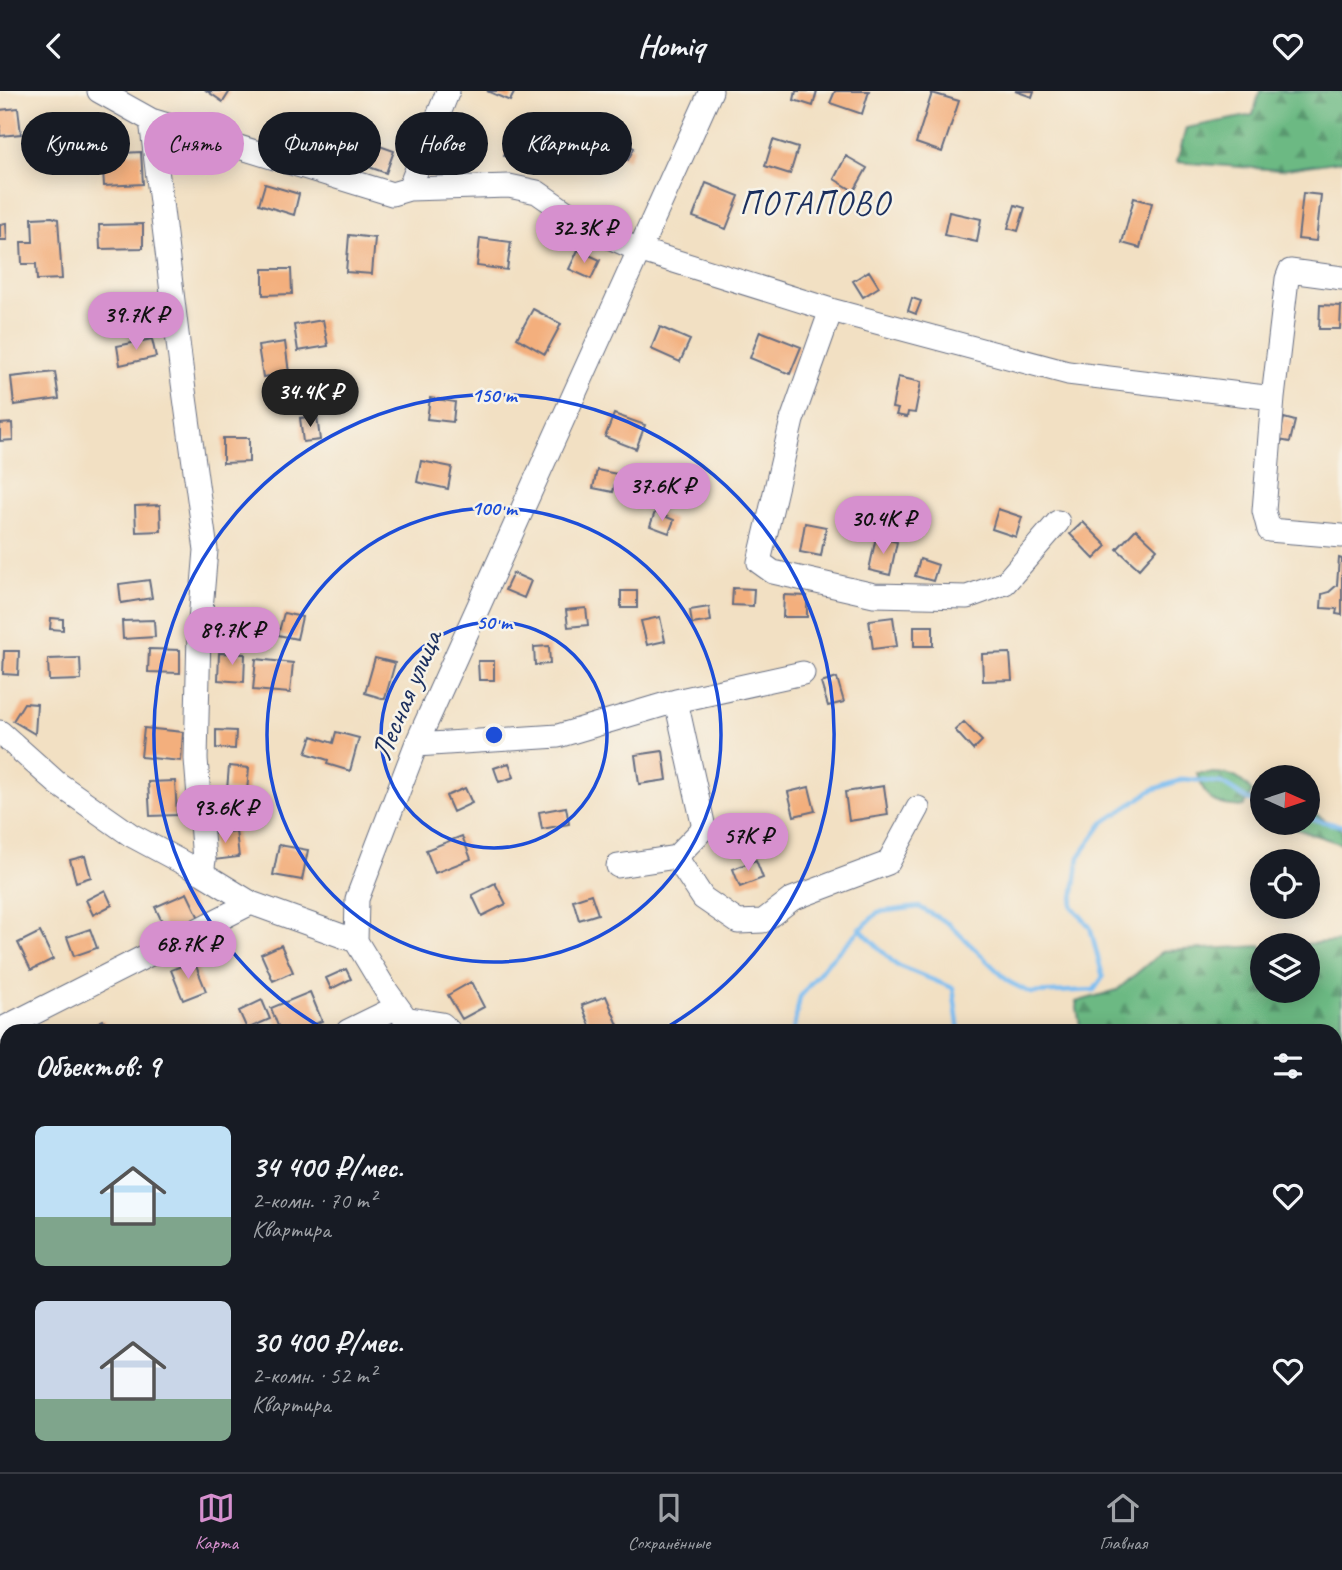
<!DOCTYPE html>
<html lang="ru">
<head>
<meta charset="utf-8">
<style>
  :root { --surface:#171b24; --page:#20242c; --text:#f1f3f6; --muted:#9ea1a6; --line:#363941; --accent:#d690ce }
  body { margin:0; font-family:Caveat,sans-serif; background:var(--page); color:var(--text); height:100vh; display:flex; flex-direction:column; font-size:26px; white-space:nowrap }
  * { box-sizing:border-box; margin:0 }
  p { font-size:23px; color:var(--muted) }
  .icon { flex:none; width:38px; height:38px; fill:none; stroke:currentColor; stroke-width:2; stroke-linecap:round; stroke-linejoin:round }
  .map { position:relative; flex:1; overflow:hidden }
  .drawer { position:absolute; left:0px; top:933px; width:1342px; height:450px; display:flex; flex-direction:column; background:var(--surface); border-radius:21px 21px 0 0; box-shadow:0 4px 18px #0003 }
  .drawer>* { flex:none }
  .banner { position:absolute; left:21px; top:21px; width:700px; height:63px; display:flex; gap:14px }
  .needle { width:46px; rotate:93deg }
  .controls { position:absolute; left:1250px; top:674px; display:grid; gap:14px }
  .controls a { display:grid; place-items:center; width:70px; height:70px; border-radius:50%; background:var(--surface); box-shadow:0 4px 18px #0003; font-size:35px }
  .price { position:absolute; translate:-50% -60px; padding:0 16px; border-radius:24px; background:var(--accent); color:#111; font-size:23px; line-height:46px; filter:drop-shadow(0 2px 4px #0008) }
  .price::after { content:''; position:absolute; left:50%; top:42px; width:21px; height:16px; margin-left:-10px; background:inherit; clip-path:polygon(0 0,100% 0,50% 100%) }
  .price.on { background:#222; color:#fff }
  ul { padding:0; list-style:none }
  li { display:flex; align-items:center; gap:21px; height:175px; padding:0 35px }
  li span { display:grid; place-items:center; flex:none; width:196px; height:140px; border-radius:10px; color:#555 }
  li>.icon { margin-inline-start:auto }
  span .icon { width:84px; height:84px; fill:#fffc; stroke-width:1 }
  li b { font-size:30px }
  h2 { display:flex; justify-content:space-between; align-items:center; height:84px; padding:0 35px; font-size:30px }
  .chip { padding:0 24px; border-radius:32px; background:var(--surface); box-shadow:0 4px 18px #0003; font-size:24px; line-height:63px }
  .chip.on { background:var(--accent); color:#111 }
  header { display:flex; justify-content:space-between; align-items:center; height:91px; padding:0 35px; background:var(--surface); font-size:32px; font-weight:800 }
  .tabs { display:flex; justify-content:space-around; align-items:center; height:98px; border-top:2px solid var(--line); background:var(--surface); font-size:19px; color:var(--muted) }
  .tabs a { display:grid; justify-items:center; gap:4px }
  .tabs .on { color:var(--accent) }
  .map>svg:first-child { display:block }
  .forest { fill:url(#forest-firs); stroke:#447470; stroke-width:2 }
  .wetland { fill:url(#wetland-marsh); stroke:#50847c; stroke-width:2 }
  .water { fill:url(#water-rules); stroke:#4c76a8; stroke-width:2 }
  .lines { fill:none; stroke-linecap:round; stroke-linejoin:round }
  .stream { stroke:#7cbdf1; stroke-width:4.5 }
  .building { fill:#f3af7d }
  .minor-casing { stroke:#666d81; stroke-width:25 }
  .minor { stroke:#fff; stroke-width:23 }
  .ring { fill:none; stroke:#1d4ed8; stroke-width:3.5 }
  .labels { text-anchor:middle; stroke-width:5; stroke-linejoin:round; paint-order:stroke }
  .street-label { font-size:30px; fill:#1b2f5e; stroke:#f7f3e8 }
  .quarter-label { font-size:33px; letter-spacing:2px; fill:#1b2f5e; stroke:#f7f3e8 }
  .centre { fill:#1d4ed8; stroke:#f7f3e8; stroke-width:3.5 }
  .ring-label { font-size:21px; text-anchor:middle; font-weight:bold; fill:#1d4ed8; stroke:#f7f3e8; stroke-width:5; stroke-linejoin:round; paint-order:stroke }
</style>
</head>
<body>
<header><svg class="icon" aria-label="back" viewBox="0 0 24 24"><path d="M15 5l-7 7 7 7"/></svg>Homiq<svg class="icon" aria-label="heart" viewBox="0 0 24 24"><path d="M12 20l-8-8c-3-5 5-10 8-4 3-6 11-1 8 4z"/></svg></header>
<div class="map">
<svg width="1342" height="1381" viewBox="0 0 1342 1381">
  <defs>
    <pattern id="forest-firs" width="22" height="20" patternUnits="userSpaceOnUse" patternTransform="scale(1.75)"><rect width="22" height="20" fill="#6cb983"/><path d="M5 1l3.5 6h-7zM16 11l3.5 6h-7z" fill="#58976e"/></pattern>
    <pattern id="wetland-marsh" width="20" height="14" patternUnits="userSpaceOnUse" patternTransform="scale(1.75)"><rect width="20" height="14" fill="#86d99b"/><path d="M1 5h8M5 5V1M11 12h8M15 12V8" fill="none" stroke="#73bb88"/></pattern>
    <pattern id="water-rules" width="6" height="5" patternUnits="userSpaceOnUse" patternTransform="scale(1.75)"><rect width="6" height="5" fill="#7cbdf1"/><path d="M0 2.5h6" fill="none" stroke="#659ac6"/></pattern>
  </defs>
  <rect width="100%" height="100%" fill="#f7f3e8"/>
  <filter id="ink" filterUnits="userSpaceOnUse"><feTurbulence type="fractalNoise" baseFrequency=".0143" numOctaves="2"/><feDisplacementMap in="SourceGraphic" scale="14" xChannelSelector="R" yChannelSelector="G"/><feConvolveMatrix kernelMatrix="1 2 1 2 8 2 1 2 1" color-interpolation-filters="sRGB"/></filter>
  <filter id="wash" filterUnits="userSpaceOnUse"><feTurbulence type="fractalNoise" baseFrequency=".00686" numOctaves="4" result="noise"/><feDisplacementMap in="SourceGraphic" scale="28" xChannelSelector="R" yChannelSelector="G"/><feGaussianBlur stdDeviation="1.57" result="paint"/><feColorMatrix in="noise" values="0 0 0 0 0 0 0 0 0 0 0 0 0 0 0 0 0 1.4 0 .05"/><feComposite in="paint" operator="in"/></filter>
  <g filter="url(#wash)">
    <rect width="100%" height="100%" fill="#f2e0c3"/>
    <path class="forest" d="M1260,0H1342V70L1280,79L1177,71L1186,37L1253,24Z
      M1197,682C1222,682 1236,680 1252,701L1244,716C1213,714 1207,712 1197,682Z
      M1307,722L1318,725L1342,739V753L1278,732H1307Z
      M1342,850V1232L1335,1229V940H1081L1076,911L1117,899L1163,860L1262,855V900H1307V854H1288Z"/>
    <path class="wetland" d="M240,1376H571L565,1381H240Z"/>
    <path class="water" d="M0,1295L7,1296V1376H75V1381H0Z"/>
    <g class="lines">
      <path class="stream" d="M1307,727L1342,735
        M859,837L896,874L953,897L959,940
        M793,940L800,906L828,871L878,821L919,816L949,833L1009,891L1031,902L1094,899L1103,886L1090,836L1072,815L1079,766L1103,732L1152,699L1184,688L1222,692L1248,709L1262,713
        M1335,1232L1342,1237
        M240,1376V1381
        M318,1381L328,1376"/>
    </g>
    <g id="blocks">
      <path class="building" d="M207,0H230L223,11Z
        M487,0H515L510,10Z
        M796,0H817L813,15L794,9Z
        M835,0H869L862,23L830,12Z
        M1015,0H1034L1032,6Z
        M932,2L959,10L942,61L916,52Z
        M18,17L21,43L0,45V19Z
        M609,44L634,57L628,69L603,56Z
        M508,47L538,54L533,71L504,65Z
        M360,48L394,60L386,82L352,70Z
        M773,49L798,57L790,83L765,75Z
        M141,61L143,93L104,95L102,63Z
        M846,65L867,77L854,100L834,88Z
        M706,92L739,105L726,138L693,126Z
        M265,93L299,103L294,124L259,113Z
        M1303,102L1321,104L1316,150L1298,148Z
        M1134,107L1152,112L1140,157L1122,152Z
        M1015,114L1025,117L1018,140L1008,137Z
        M949,121L981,128L977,151L944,144Z
        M52,126L58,128L62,188L37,189L36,173H22L21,151H33L32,127Z
        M6,132L7,149H0V133Z
        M143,133V157L100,158L99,134Z
        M349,144L375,147L372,183L346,181Z
        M480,147L511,151L507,179L477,175Z
        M578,159L600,169L591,188L569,178Z
        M263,178H291L292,203L263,204Z
        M869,180L879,196L863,206L853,190Z
        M912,207L921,210L916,223L908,220Z
        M1320,214L1341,215L1340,238H1319Z
        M533,218L561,233L545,263L517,247Z
        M323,229L328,255L298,260L294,234Z
        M660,236L690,249L680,271L651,258Z
        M760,240L801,256L790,283L750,267Z
        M152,248L156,266L120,274L117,255Z
        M285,251L289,282L263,286L258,255Z
        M55,281L59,308L14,314L11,286Z
        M898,286L921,291L915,322L908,321L907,326L896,324L898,318L892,317Z
        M430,307L455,311L453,331L427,328Z
        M614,323L645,334L636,358L605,346Z
        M317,325L320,349L303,351L300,327Z
        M1284,327L1295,330L1290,351L1279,349Z
        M12,332L13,349L0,350V333Z
        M223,347H249V371L223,372Z
        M421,370L452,376L448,398L417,391Z
        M597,379L617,383L613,401L593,397Z
        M160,414L161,440L136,441L135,415Z
        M998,418L1022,426L1016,446L992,438Z
        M655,421L674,429L669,442L650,435Z
        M1083,431L1107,455L1094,468L1070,443Z
        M805,432L826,436L821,465L800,461Z
        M1136,438L1157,458L1139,478L1117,458Z
        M876,446L897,451L890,484L869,479Z
        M1339,467L1342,468V524L1336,523L1337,518L1321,517L1322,503L1329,501L1337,494Z
        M920,468L938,474L933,490L915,485Z
        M513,482L531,490L524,507L505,499Z
        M149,489L152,507L121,512L119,493Z
        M733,497L754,498L753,515L732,514Z
        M621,500H637V517H621Z
        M784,504L807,505V526H783Z
        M709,516L711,530L692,533L690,519Z
        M586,517L588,534L568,536L566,519Z
        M284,522L302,526L297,548L278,544Z
        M660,526L665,550L647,554L641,530Z
        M893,526L897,555L873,558L869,529Z
        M51,527L63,528V539L50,538Z
        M154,529L155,546L123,548L122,530Z
        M914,535H933V555H914Z
        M549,555L550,573L535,574L534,556Z
        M149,558L180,559V582L148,581Z
        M4,560H19L18,584L3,583Z
        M219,562L245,563L244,591L218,589Z
        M1010,562L1012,589L983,590L982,563Z
        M80,567L81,589L49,590L48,568Z
        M375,567L395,572L385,608L365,602Z
        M256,568L293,572L290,602L253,599Z
        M478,570H494V589H479Z
        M837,587L844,611L828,615L821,592Z
        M24,612L37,613L35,643L13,630Z
        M964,631L982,650L973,659L955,639Z
        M144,637L183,641L181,670L141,666Z
        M216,639L236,640L235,658L216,657Z
        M336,641L359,647L350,680L327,673L328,669L306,662L312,645L333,652Z
        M663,660L667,689L639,693L635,664Z
        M509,672L514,686L499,691L494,677Z
        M229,675L249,677L247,701L227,699Z
        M175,690L177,724L150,725L148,691Z
        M884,695L888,724L849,730L845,701Z
        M809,696L815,720L794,725L788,701Z
        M465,697L472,712L453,721L446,705Z
        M566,716L569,733L542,738L539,721Z
        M236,740L239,766L214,769L211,743Z
        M462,745L471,768L435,782L426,759Z
        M279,754L308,759L302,789L273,784Z
        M85,765L91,786L76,791L70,769Z
        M756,769L763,787L740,796L733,778Z
        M495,792L506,813L482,825L472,804Z
        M105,799L112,814L93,824L86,809Z
        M187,802L199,827L167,841L155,816Z
        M591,803L598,823L579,829L573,809Z
        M90,838L97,857L74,865L67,846Z
        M40,841L53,868L31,879L18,852Z
        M281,854L293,881L273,890L261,863Z
        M194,870L206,900L183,909L171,879Z
        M346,878L351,888L331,898L326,887Z
        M471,891L484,916L462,928L448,904Z
        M310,901L322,930L298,940H280L271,917Z
        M606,905L618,934L602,940H592L582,914Z
        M262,909L270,928L247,938L239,920Z
        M103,929L108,940H80Z
        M764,1376H777L781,1381H755Z
        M1128,1376H1159L1162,1381H1131Z
        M1290,1376H1293L1296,1381H1280Z"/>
    </g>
  </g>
  <g filter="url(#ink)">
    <use href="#blocks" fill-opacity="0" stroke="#666d81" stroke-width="2"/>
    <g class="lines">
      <defs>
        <path id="minor" d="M99,0L151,29L392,103L409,98L509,95L537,101L589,137L639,159L831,219L1068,282L1273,307L1287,188L1290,180L1342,187
          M151,29L183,292L206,459L199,542L196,668L204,769L202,782
          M409,98L448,0
          M831,219L792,329L759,471L773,481L874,504L967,506L1005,492L1058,431
          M1273,307L1264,420L1269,439L1342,445
          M0,641L57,692L131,744L202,782L251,812L356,850L385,898L415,940
          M416,654L558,645L676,610L803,582
          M676,766L703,807L738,831L763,830L792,808L888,772L918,717
          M618,775L676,766L704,737L676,610
          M356,850L357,808L416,654L711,0
          M404,927L442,933L449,940
          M0,939L251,812
          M348,940L397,916
          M680,1376L684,1381
          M1075,1376V1381"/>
      </defs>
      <use href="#minor" class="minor-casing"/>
      <use href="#minor" class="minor"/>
    </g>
  </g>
  <g class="ring">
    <circle cx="494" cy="644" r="113"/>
    <circle cx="494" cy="644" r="227"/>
    <path d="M324 938A340 340 0 1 1 664 938"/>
  </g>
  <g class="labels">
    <g class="street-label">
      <text transform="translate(406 604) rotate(-67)" y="10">Лесная улица</text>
    </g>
    <g class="quarter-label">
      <text x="815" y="123">ПОТАПОВО</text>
    </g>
  </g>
  <circle cx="494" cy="644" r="10" class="centre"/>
  <g class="ring-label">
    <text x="494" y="311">150 m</text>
    <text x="494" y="424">100 m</text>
    <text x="494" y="538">50 m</text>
  </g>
</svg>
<div class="controls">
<a><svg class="needle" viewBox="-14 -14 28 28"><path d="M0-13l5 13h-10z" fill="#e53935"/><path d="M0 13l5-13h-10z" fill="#9ea1a6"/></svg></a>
<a><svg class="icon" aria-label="locate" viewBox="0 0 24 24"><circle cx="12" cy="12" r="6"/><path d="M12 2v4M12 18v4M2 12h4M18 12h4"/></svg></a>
<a><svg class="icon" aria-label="layers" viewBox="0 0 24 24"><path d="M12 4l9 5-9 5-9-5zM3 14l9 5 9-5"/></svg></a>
</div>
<b class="price" style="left:584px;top:174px">32.3K ₽</b>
<b class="price" style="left:136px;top:261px">39.7K ₽</b>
<b class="price on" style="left:310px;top:338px">34.4K ₽</b>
<b class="price" style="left:662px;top:432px">37.6K ₽</b>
<b class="price" style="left:883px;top:465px">30.4K ₽</b>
<b class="price" style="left:232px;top:576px">89.7K ₽</b>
<b class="price" style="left:225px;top:754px">93.6K ₽</b>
<b class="price" style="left:748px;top:782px">57K ₽</b>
<b class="price" style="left:188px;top:890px">68.7K ₽</b>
<div class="banner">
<a class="chip">Купить</a>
<a class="chip on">Снять</a>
<a class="chip">Фильтры</a>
<a class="chip">Новое</a>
<a class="chip">Квартира</a>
</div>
<section class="drawer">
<h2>Объектов: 9<svg class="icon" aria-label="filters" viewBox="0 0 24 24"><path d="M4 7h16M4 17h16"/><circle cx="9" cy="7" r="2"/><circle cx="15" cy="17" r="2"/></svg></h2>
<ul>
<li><span style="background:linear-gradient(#bfe0f5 65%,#7fa58c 0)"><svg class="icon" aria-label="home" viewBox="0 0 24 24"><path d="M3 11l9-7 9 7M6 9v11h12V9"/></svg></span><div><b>34 400 ₽/мес.</b><p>2-комн. · 70 m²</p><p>Квартира</p></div><svg class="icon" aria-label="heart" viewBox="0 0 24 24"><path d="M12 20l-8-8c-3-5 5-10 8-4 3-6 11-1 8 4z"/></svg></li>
<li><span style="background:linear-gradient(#c9d6e8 70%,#7fa58c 0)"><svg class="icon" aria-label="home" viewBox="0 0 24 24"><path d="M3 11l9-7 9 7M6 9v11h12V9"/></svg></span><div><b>30 400 ₽/мес.</b><p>2-комн. · 52 m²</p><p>Квартира</p></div><svg class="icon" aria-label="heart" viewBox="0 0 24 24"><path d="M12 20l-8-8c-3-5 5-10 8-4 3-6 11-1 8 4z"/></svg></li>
</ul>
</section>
</div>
<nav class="tabs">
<a class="on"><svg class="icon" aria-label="map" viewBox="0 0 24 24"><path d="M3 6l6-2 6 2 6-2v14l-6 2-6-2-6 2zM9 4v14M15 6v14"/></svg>Карта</a>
<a><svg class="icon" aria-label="saved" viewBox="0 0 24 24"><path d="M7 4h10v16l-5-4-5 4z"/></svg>Сохранённые</a>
<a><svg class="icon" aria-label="home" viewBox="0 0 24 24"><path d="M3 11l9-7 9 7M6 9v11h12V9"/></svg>Главная</a>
</nav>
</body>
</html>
